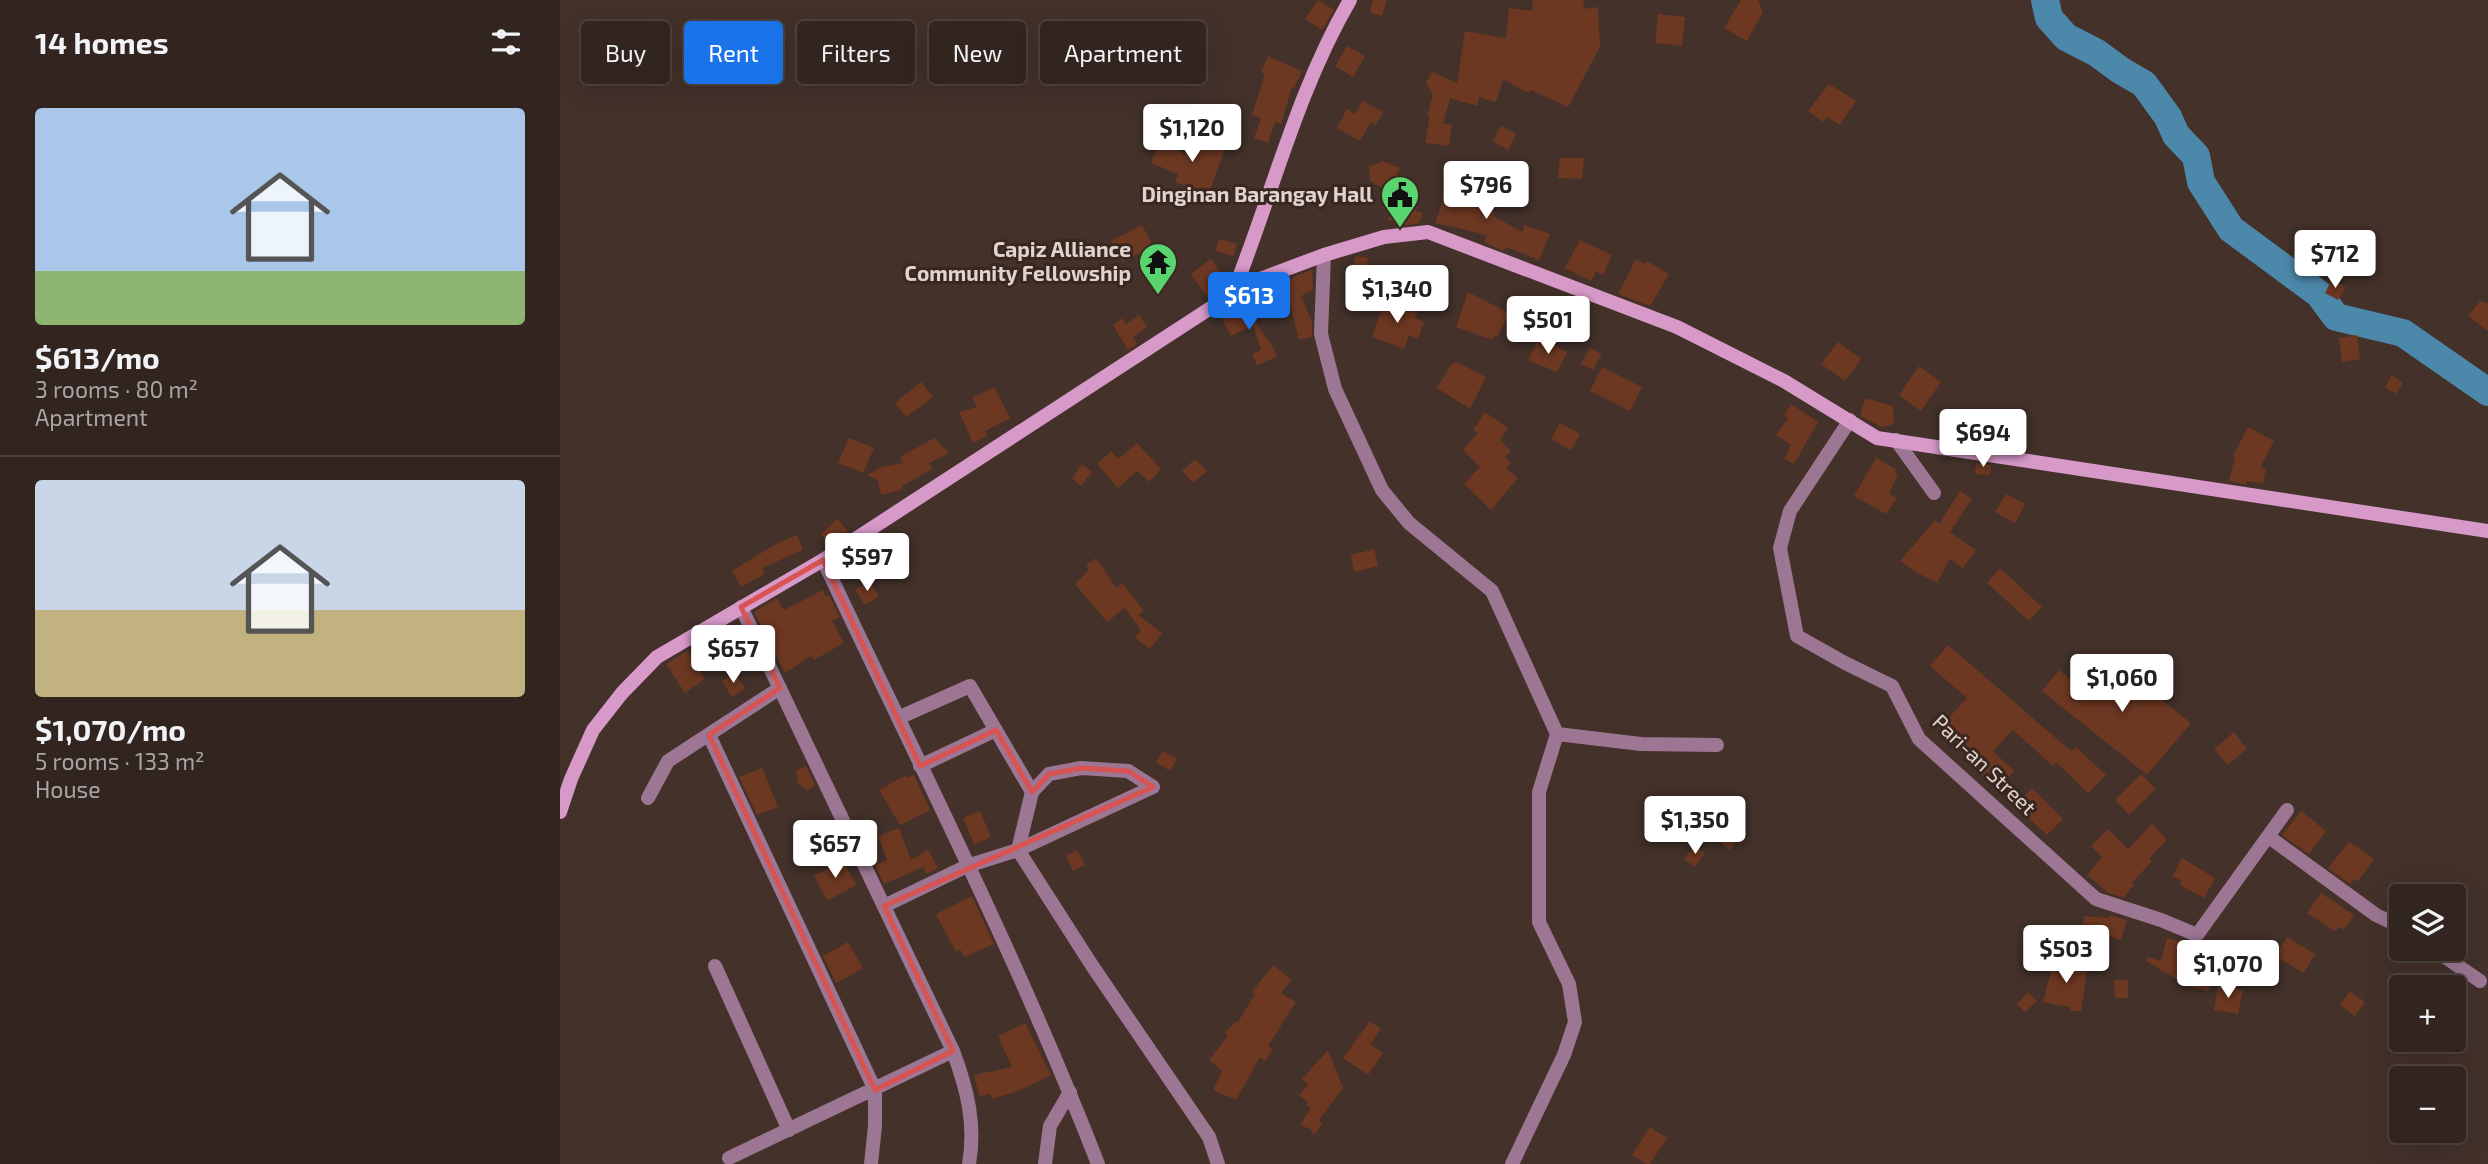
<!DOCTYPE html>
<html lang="en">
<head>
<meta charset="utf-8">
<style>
  :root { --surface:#322520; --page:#3d312d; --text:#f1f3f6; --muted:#a8a5a5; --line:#4d423e; --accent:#1a73e8 }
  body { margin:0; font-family:"Exo 2",sans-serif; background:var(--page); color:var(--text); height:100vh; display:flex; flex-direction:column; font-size:26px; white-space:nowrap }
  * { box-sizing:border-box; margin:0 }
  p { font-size:23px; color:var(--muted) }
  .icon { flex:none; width:38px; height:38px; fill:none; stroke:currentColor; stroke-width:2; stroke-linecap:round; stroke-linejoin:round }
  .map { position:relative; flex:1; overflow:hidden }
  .details { display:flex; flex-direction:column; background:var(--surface); width:560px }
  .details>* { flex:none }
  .hud { position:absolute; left:21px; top:21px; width:665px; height:63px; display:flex; gap:14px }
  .tools { position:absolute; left:1829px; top:884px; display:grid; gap:14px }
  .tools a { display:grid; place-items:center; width:77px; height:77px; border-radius:7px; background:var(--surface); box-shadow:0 7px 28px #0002,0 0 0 2px var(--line); font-size:35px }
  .price { position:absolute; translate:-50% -60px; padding:0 16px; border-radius:7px; background:#fff; color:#222; font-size:23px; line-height:46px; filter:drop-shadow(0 2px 4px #0008) }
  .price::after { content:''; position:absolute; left:50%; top:42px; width:21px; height:16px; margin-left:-10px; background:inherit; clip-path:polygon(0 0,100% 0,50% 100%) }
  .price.current { background:var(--accent); color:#fff }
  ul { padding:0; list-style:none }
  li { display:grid; align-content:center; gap:14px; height:371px; padding:0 35px }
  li+li { border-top:2px solid var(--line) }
  li span { display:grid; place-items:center; height:217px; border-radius:7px; color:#555 }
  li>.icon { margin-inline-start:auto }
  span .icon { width:126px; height:126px; fill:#fffc; stroke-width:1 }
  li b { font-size:30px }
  h2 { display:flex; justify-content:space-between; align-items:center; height:84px; padding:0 35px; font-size:30px }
  .pill { padding:0 24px; border-radius:7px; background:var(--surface); box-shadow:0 7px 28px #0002,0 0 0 2px var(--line); font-size:24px; line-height:63px }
  .pill.current { background:var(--accent); color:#fff }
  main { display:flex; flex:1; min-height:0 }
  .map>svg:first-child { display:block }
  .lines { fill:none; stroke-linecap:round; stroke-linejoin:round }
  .river { stroke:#4c88aa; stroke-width:28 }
  .building { fill:#6d3822 }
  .street { stroke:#9c7693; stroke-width:14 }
  .secondary { stroke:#d699c8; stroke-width:14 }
  .marked { fill:none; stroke:#d85352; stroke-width:5; stroke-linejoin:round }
  .labels { text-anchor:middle; stroke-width:6; stroke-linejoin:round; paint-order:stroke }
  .poi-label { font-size:21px; font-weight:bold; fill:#e0d4cf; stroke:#392720; text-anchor:end }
  .street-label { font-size:21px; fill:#e0d4cf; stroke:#392720 }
</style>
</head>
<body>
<main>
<section class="details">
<h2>14 homes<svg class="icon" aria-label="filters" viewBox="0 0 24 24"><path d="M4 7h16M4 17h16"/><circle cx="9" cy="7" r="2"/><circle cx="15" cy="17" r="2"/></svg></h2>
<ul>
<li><span style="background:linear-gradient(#a9c7e8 75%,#8fb573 0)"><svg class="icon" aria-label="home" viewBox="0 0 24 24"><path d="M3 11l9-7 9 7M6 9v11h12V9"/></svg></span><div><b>$613/mo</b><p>3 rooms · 80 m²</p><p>Apartment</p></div></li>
<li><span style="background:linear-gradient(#c9d6e8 60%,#c2b280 0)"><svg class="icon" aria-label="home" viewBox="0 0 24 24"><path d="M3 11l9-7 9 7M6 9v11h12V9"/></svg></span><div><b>$1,070/mo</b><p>5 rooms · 133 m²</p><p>House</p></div></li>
</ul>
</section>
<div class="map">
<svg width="1928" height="1164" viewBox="0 0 1928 1164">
  <rect width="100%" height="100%" fill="#43312a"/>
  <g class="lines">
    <path class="river" d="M1485,0L1489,18L1506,37L1537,53L1560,70L1584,84L1608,117L1616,135L1636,156L1641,182L1671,229L1759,294L1776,317L1843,333L1928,392"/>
  </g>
  <path class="building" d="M758,0L774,10L762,30L745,19Z
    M813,0H827L822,16L810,13Z
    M973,0H1024L1023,9L1038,7L1040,47L1008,107L971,90L969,93L943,79L936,102L919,97L917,106L890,98L883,124L892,125L889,146L865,143L870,117L867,116L873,95L866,83L872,72L897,83L905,31L946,38L949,8L972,11Z
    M1181,0H1198L1203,12L1187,41L1164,28Z
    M1098,14L1125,17L1122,46L1095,43Z
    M787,46L805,56L793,77L775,66Z
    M708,56L742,71L734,88L732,87L721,124L715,122L708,143L694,138L701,118L692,115L705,74L701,72Z
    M1269,84L1296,101L1280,125L1267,117L1263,122L1248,111Z
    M803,101L823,112L816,125L811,122L800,141L777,128L787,109L795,114Z
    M941,126L956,134L948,150L933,141Z
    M632,136L665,149L648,195L615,182L618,174L591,163L599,143L625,154Z
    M1000,158H1024L1022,179L998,178Z
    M822,161L840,168L832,188H823L810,181L809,167Z
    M891,177L920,183L916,200L933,206L935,217L962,232L965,225L990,234L979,260L946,247L944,251L935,247L924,242L927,235L875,223Z
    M833,203L863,213L859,223L845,225L828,220Z
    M582,225L593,246L562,262L551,241Z
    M659,239L677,244L673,256L655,251Z
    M1020,240L1052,255L1043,275L1036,272L1031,281L1005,268Z
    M796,256L808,258L806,270L793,267Z
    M651,259L667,282L665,287L648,298L631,274Z
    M1076,259L1085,264L1087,261L1109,274L1090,306L1058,294Z
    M752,270L753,290L741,296L752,322V337L739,340L731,308L728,309L719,288L736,276Z
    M1772,279L1786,287L1778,300L1765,293Z
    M908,292L949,313L938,336L934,335L932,340L896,327Z
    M825,301L857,313L855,318L864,322L858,339L849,335L844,349L812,337Z
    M1920,301L1928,303V331L1908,316Z
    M683,304L713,347L717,357L697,365L692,354L701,350L693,325L671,336L660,315Z
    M579,315L587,327L573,337L577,344L568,350L553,325L563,318L566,324Z
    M1797,335L1800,359L1782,362L1779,338Z
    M978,340L985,344L986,341L1007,352L997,372L968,360Z
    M1278,342L1301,359L1285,381L1261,364Z
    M1030,348L1042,354L1033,370L1021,364Z
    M895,361L926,377L910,409L877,388L892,363L894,365Z
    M1359,366L1381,382L1361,411L1339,395Z
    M1042,367L1082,387L1070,411L1030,391Z
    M1832,375L1843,383L1836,394L1825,387Z
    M361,382L373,397L346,417L335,403Z
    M434,387L450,418L425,431L427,436L413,443L399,412L417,407L412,398Z
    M1305,398L1333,406L1334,424L1322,427L1300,416Z
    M1231,404L1258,422L1234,464L1224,459L1231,445L1216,435L1228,418L1224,415Z
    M925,412L948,428L940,440L951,451L945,457L951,463L946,469L958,478L931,510L904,484L920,467L903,450L918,433L913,430Z
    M1000,423L1020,434L1011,450L991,439Z
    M1688,427L1714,441L1700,468L1706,469L1703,483L1687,481V485L1669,481L1675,457L1673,456Z
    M289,438L314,448L303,473L278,463Z
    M374,438L389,453L369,463L372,469L342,486V490L321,495L318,480L307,475L321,467L343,463L340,457Z
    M577,443L601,469L589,482L577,471L558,488L537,464L551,451L558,459Z
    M1316,458L1336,469L1335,472L1338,474L1329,494L1337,498L1326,514L1294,496Z
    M635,459L647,471L633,483L622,471Z
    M1416,463L1431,465L1430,475L1415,474Z
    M522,464L532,472L521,486L512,478Z
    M1400,491L1412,499L1390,532L1416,550L1403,568L1390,559L1377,583L1360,574L1359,575L1340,561L1375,520L1379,524Z
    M1446,494L1465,504L1455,523L1435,512Z
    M277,519L288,531L270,544L261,534Z
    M237,535L243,550L202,568L205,574L181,587L172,571L214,545Z
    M814,549L818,566L794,572L791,555Z
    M536,558L556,588L562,583L584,611L578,615L602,633L590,649L575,638L581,630L565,608L547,622L515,584L529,570L526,565Z
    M1440,568L1482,607L1469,621L1427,583Z
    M309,581L319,596L305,605L295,590Z
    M263,590L266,597L269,595L280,617L272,621L284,643L254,660L251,656L225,673L194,612L217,598L224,610Z
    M1388,645L1511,751L1516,747L1546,775L1528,793L1496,762L1493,766L1453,730L1433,751L1454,771L1437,789L1421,774L1424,771L1379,728L1407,698L1370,666Z
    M127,651L145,679L125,693L106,664Z
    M1550,660L1631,723L1587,775L1482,691L1499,670L1526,691Z
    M174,673L185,688L172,697L162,681Z
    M1674,732L1687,749L1668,765L1654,749Z
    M603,751L617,759L610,771L596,762Z
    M246,766L255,785L248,791L238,783L236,770Z
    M202,768L218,807L197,815L179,777Z
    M1581,774L1596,789L1569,815L1555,800Z
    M346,775L348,778L354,775L370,810L340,825L319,790Z
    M1472,788L1503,819L1487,835L1455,805Z
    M420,811L431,837L414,844L403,818Z
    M1741,811L1766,831L1749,854L1722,835Z
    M1592,824L1605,837V842L1589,858L1592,861L1572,883L1574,885L1563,898L1547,892L1527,875L1542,857L1531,846L1548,829L1568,849Z
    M339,828L351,860L368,850L378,868L367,874L363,867L324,884L315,865L327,860L318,836Z
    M1166,829L1178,839L1170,850L1157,840Z
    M1789,842L1814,859L1798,881L1795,879L1790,884L1768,868Z
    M1135,845L1145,853L1135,867L1124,859Z
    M517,850L525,865L513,871L506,856Z
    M1622,858L1655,878L1644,898L1620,885L1622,881L1613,876Z
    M283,860L296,885L267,901L254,876Z
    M1761,893L1794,915L1784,930L1779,927L1775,931L1747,913Z
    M412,896L434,944L404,957L400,949L396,952L376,914Z
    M1549,915L1567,920L1561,940L1548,936L1543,949L1529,944L1532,936H1522L1524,916L1549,918Z
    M1727,937L1755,954L1744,973L1715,956Z
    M1607,938L1625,943L1619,965L1643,972L1652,957L1665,965L1648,991L1630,987L1586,961L1588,957L1601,961Z
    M288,942L303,968L276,983L263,956Z
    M1495,957L1522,964L1520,971L1527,972L1521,1011H1510V1007L1483,1002Z
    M713,965L732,980L721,993L736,1002L708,1046L713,1049L705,1061L700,1057L676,1100L653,1090L662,1071L649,1060L668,1036L665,1033L676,1021L678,1022L695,994L692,992Z
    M1554,980H1568V998H1555Z
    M1658,986L1683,990L1678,1014L1654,1010Z
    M1790,991L1805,1002L1795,1016L1780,1005Z
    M1468,992L1477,1001L1465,1012L1457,1004Z
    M810,1021L821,1029L810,1044L823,1053L808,1075L783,1058Z
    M465,1023L491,1075L458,1091L432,1099L430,1094L419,1096L414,1075L452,1067L438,1036Z
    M768,1050L783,1088L759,1120L762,1124L754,1135L750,1129L740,1125L751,1108L746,1105L748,1103L739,1095L748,1085L742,1079Z
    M1090,1127L1107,1138L1090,1164H1086L1072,1155Z"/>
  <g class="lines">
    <path class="street" d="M764,255L761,334L775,389L822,490L849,523L932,591L997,734L979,792V922L1009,984L1015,1022L1004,1055L952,1164
      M1290,420L1230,511L1220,548L1237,636L1285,663L1332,686L1359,739L1536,899L1601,920L1637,935L1727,810
      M1336,440L1374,493
      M263,560C357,760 458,958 538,1164
      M181,607L393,1051C407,1089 416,1123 409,1164
      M338,718L410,686L472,792
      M997,734L1081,744L1157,745
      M149,735L315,1090V1126L311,1164
      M360,766L436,730
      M521,768L568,771L593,787L458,850L472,792L489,774Z
      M88,798L108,761L220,688
      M1709,837L1816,915L1841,927
      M324,906L407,866L458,850L533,967L649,1137L658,1164
      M1872,948L1920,981
      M155,966L229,1130
      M169,1158L393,1051
      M485,1164L490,1126L510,1092"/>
    <path class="secondary" d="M673,293C712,195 737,91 790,0
      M0,812L11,779L33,730L62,693L97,657L263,560L689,283L764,255L824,237L868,232L1117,327L1224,381L1317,438L1928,531"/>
  </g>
  <path class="marked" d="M263,560L360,766L436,730L472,792L489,774L521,768L568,771L593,787L324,906L393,1051L315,1090L149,735L220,688L181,607Z"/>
  <defs>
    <symbol id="civic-pin" viewBox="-11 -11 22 30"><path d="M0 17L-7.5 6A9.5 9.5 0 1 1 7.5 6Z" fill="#59d56f" stroke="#392720"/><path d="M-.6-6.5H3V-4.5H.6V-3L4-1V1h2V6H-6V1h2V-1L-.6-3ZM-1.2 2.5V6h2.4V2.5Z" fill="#111"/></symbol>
    <symbol id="temple-pin" viewBox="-11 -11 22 30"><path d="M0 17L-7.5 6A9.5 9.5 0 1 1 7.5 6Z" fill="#59d56f" stroke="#392720"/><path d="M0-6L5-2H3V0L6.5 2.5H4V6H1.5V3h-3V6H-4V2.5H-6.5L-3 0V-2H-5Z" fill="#111"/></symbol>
  </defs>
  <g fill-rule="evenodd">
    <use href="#civic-pin" x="818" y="173" width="44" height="60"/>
    <use href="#temple-pin" x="576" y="240" width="44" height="60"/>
  </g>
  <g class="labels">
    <g class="poi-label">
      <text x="813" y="202">Dinginan Barangay Hall</text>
      <text x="571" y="257">Capiz Alliance<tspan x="571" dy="24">Community Fellowship</tspan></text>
    </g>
    <g class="street-label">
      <text transform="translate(1424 765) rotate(44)" y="7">Pari-an Street</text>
    </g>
  </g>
</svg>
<div class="tools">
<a><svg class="icon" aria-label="layers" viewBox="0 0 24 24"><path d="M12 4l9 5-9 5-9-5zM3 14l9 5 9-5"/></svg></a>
<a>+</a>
<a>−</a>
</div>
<b class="price" style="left:632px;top:164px">$1,120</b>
<b class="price" style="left:926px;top:221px">$796</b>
<b class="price" style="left:1775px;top:290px">$712</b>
<b class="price" style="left:837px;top:325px">$1,340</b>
<b class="price current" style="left:689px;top:332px">$613</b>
<b class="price" style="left:988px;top:356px">$501</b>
<b class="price" style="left:1423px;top:469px">$694</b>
<b class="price" style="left:307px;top:593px">$597</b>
<b class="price" style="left:173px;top:685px">$657</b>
<b class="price" style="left:1562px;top:714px">$1,060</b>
<b class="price" style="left:1135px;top:856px">$1,350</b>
<b class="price" style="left:275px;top:880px">$657</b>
<b class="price" style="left:1506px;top:985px">$503</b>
<b class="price" style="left:1668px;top:1000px">$1,070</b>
<div class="hud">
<a class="pill">Buy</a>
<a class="pill current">Rent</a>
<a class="pill">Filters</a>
<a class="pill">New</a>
<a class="pill">Apartment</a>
</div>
</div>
</main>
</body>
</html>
